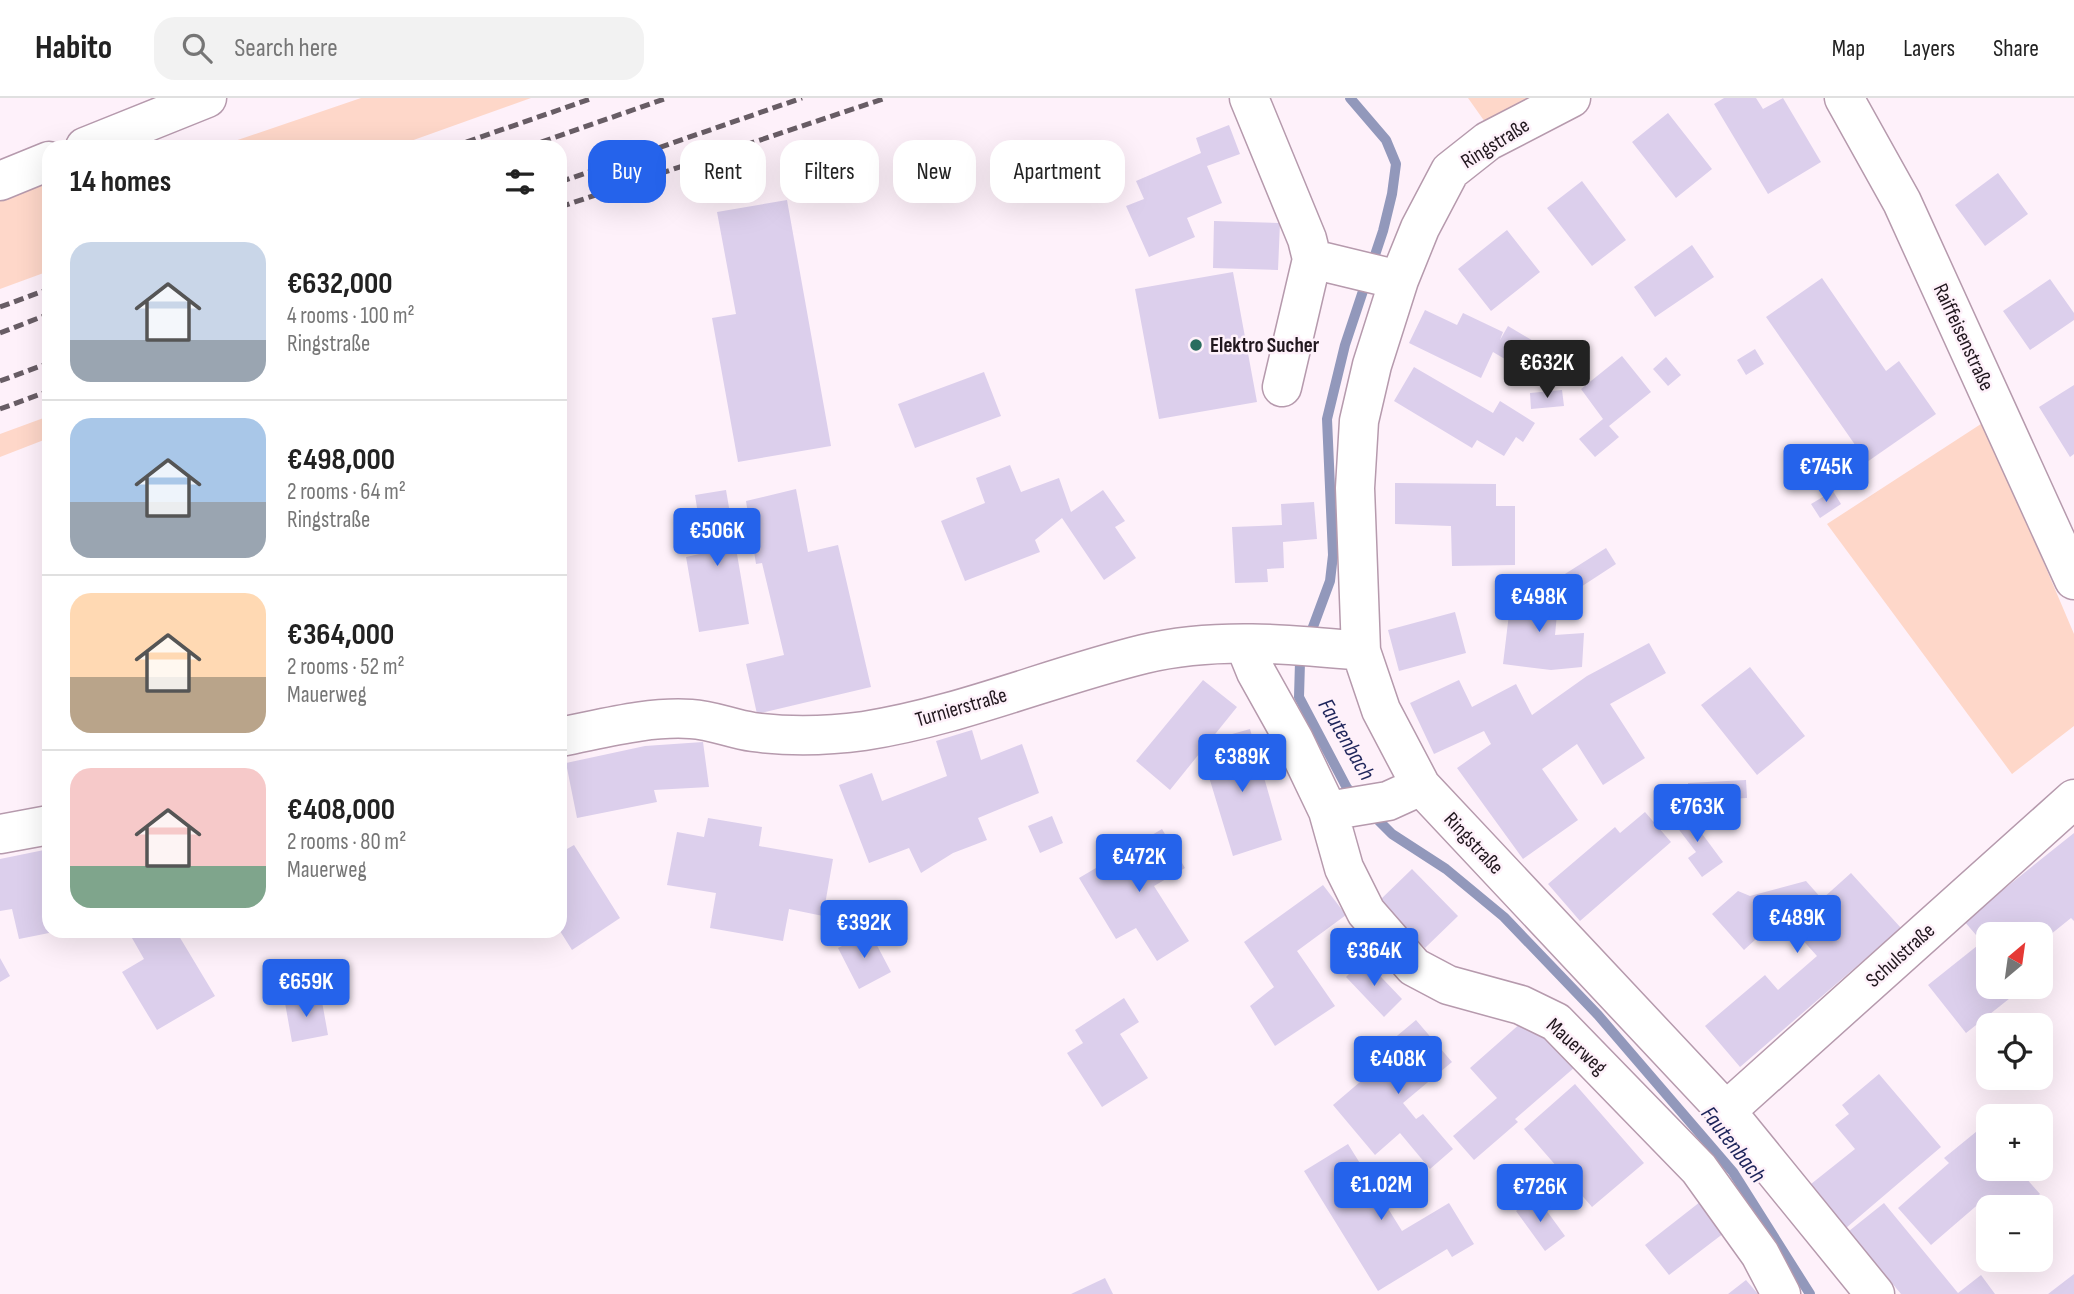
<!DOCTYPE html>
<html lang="en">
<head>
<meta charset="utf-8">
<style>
  :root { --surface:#fff; --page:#f2f2f2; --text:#222; --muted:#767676; --line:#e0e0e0; --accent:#2563eb }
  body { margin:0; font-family:"Sofia Sans Condensed",sans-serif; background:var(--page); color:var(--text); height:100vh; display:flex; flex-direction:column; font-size:26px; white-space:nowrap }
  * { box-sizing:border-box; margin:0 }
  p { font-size:23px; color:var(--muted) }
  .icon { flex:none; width:38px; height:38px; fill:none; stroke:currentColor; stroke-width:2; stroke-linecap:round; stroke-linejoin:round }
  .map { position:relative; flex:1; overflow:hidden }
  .panel { position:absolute; left:42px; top:42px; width:525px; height:798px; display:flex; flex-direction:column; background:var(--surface); border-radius:21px; box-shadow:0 7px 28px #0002 }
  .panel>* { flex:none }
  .banner { position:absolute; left:588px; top:42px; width:665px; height:63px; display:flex; gap:14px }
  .needle { width:46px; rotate:29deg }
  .fabs { position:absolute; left:1976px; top:824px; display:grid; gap:14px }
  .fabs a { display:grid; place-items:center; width:77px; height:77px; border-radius:14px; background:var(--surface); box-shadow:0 7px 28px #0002; font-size:35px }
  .price { position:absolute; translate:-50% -60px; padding:0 16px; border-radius:7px; background:var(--accent); color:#fff; font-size:23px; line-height:46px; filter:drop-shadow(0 2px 4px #0008) }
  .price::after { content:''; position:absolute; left:50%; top:42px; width:21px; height:16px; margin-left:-10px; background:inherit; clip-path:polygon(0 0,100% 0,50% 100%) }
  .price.on { background:#222; color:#fff }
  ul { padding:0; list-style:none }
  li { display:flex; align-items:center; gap:21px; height:175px; padding:0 28px }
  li+li { border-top:2px solid var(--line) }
  li span { display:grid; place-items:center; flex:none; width:196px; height:140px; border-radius:21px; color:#555 }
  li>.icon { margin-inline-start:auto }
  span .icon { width:84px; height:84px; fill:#fffc; stroke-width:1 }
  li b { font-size:30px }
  h2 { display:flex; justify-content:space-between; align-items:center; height:84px; padding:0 28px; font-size:30px }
  .tag { padding:0 24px; border-radius:21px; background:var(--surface); box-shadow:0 7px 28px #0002; font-size:24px; line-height:63px }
  .tag.on { background:var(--accent); color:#fff }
  header { display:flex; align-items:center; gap:42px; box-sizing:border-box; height:98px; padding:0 35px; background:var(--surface); border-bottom:2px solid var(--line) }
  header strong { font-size:33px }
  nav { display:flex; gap:38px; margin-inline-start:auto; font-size:24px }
  .search { width:490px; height:63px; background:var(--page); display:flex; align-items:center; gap:18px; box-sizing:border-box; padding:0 24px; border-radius:21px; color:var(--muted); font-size:26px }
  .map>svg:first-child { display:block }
  .green { fill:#fed7c9 }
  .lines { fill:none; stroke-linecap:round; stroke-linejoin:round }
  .stream { stroke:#9298bb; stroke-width:10 }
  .building { fill:#dccfec }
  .minor-casing { stroke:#b69aad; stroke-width:41 }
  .minor { stroke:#fff; stroke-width:38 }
  .rail { stroke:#685d65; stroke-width:5; stroke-dasharray:10 5; stroke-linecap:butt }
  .poi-dot { fill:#296d5f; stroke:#fef1fa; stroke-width:2.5 }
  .labels { text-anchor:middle; stroke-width:5; stroke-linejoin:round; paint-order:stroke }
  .street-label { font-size:21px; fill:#21171e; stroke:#fef1fa }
  .poi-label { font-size:21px; font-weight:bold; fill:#21171e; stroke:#fef1fa; text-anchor:start }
  .water-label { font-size:23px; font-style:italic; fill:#1d245a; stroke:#fef1fa }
</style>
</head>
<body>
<header>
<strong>Habito</strong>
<div class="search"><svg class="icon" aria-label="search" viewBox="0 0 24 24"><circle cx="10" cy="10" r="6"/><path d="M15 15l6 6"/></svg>Search here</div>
<nav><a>Map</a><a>Layers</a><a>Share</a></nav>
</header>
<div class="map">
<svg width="2074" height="1196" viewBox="0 0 2074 1196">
  <rect width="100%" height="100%" fill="#fef1fa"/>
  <path class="green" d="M361,0H531L394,49H217Z
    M1468,0H1530L1485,24Z
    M49,82V173L0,191V99Z
    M49,318V340L0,359V336Z
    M1984,324L2074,536V628L2012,676L1827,426Z"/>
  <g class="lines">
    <path class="stream" d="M1350,0L1386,42L1396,66L1392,96L1383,133L1345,247L1327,321L1333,457L1330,483L1300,564L1299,599L1347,690L1356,699
      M1372,716L1392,736L1446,771L1504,819L1598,917L1733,1074L1810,1196"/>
  </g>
  <path class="building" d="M1724,0H1756L1763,11L1783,0L1821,64L1768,96L1714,6Z
    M1668,15L1712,71L1676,100L1632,44Z
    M1229,27L1240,56L1207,68L1222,105L1187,120L1195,139L1149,159L1126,108L1144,101L1136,83L1201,55L1196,40Z
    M1998,75L2028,116L1985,148L1955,107Z
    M1582,83L1626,142L1592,168L1547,110Z
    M787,102L831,348L738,364L712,220L736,216L717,114Z
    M1214,123L1280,125L1278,172L1213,170Z
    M1507,132L1540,174L1491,213L1458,171Z
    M1692,147L1714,179L1655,219L1634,189Z
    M1233,174L1257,304L1159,321L1135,191Z
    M1822,180L1886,273L1899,263L1936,316L1867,364L1766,219Z
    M2050,181L2074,215V222L2030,252L2003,213Z
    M1425,212L1457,227L1463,215L1503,234L1500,242L1508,228L1535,244L1520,270L1493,254L1481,280L1409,245Z
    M1755,251L1764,266L1746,277L1737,262Z
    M1622,258L1651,294L1609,328L1619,339L1595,359L1579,341L1603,321L1581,291Z
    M1666,259L1681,277L1668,288L1653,271Z
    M1414,269L1493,315L1500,303L1535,325L1523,344L1516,339L1504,358L1477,342L1472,350L1394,303Z
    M984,274L1001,318L915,350L898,306Z
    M2074,287V356L2070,359L2039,309Z
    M1562,292L1564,308L1531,311L1530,295Z
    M1010,367L1021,394L1059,380L1071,414L1103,392L1125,423L1115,429L1136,460L1104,482L1062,420L1035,442L1040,454L965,483L941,423L985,405L976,380Z
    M1395,385L1496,386V408H1515V467L1452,468L1451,428L1395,426Z
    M796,391L808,454L838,447L871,589L757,616L746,566L784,557L762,465L756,466L746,403Z
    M726,392L749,526L699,534L686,459L704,455L695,397Z
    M1833,393L1841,406L1820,420L1811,406Z
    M1314,404L1317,441L1283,444L1284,470L1267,471L1268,484L1235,485L1232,429L1282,427L1281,406Z
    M1606,450L1616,466L1567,498L1557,481Z
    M1512,491L1559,495L1555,537L1584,535L1582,569L1551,572L1503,566Z
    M1455,514L1466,555L1399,573L1388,532Z
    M1649,545L1666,575L1610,606L1645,660L1603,687L1577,646L1542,671L1578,722L1523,761L1457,670L1491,646L1484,633L1434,656L1410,605L1459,582L1472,609L1516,586L1532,617L1587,578Z
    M1750,569L1805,638L1757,677L1701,607Z
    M1203,582L1237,609L1170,692L1136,663Z
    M1250,631L1282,742L1233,758L1202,656L1228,649L1225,638Z
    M972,632L981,662L1022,646L1039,695L978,720L987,742L953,755L921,775L909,750L869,765L839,687L872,675L882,703L947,678L936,643Z
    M703,644L709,689L654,692L657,704L577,720L566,665L645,648Z
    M1746,682L1747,700L1690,703L1688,685Z
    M1683,710L1723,764L1702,779L1688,760L1696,754L1670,720Z
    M1645,714L1671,744L1580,823L1548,786L1615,729L1620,735Z
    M1052,718L1063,745L1040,755L1028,728Z
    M708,720L762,729L759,748L833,761L823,818L789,811L783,843L710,830L716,795L667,787L677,734L704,739Z
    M1162,731L1185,770L1154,788L1189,843L1157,863L1136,830L1116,841L1079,780Z
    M2074,735V823L2071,820L2040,845V836H1988V889H2024L1966,935L1928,887L1982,844L1964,823Z
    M574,747L620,820L572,852L560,833V755Z
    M49,751V835L19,841L12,811L0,813V761Z
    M1412,771L1458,818L1425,850L1379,803Z
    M1851,775L1901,830L1740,969L1705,928L1765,877L1778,892L1817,858L1781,818L1744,852L1712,816L1738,793L1750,798L1806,783L1822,801Z
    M1323,787L1346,817L1297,853L1335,908L1275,948L1250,908L1274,889L1244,844Z
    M128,833H176L215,898L157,932L122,874L144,861Z
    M870,834L891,874L859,891L838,850Z
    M0,860L10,878L0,884Z
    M1364,861L1402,901L1384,919L1346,879Z
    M321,898L328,937L292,944L285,905Z
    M1124,900L1139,924L1120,936L1148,980L1102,1009L1067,955L1083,945L1075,932Z
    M1530,917L1575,969L1515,1021L1518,1024L1474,1062L1453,1038L1497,1000L1470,970Z
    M1416,922L1452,964L1403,1005L1416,1021L1423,1016L1453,1051L1430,1071L1400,1035L1375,1057L1333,1007L1374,972L1367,963Z
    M1879,976L1941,1049L1846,1130L1811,1086L1855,1051L1835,1027L1849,1016L1842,1007Z
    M1575,986L1644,1065L1592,1109L1524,1031Z
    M1982,1029L1988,1036V1071H2018L2040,1096L2024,1110H1987L1982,1103L1931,1147L1898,1110L1949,1065L1944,1060Z
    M1348,1046L1402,1133L1449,1105L1474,1146L1452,1159L1447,1151L1378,1193L1304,1073Z
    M1536,1098L1565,1138L1545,1153L1516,1113Z
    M1700,1104L1724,1135L1669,1177L1645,1147Z
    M1884,1105L1958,1195L1981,1177L1995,1196H1901L1849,1133Z
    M2074,1176V1196H2048Z
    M1105,1180L1113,1196H1071Z
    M1746,1182L1758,1196H1728Z"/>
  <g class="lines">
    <defs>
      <path id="minor" d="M1249,0L1307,141L1312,161L1282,289
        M1571,0L1488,43L1450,73L1420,130L1399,182L1372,267L1359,323L1355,390L1361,553L1381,612L1421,688L1726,1013L1875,1196
        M1844,0L1902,104L2074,482
        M85,49L207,0
        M0,83L49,63
        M1312,161L1399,182
        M1245,547L1256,574L1294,642L1328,713
        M560,639C602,631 648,618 691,621C712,622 732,631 753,634C790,639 827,638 864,633C960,618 1050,579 1144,556C1214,539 1290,546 1361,553
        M1421,688L1388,703L1328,713L1344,770L1366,814L1414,869L1448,887L1521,907L1556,924L1699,1071L1760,1156L1781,1196
        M0,736L49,727
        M1726,1013L2074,701"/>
    </defs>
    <use href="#minor" class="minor-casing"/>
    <use href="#minor" class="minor"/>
    <path class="rail" d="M452,49L593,0
      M527,49L667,0
      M560,84L802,0
      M560,109L886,0
      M0,209L49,191
      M0,235L49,216
      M0,283L49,265
      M0,311L49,293"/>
  </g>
  <circle class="poi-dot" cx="1196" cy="247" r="7"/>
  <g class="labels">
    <g class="street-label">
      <text transform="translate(1495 45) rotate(-32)" y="7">Ringstraße</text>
      <text transform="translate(1964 239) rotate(65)" y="7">Raiffeisenstraße</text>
      <text transform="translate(961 609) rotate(-16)" y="7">Turnierstraße</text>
      <text transform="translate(1474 745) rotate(47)" y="7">Ringstraße</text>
      <text transform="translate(1900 857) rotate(-42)" y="7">Schulstraße</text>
      <text transform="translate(1577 948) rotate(42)" y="7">Mauerweg</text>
    </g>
    <g class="poi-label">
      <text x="1210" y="254">Elektro Sucher</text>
    </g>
    <g class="water-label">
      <text transform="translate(1347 641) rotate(60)" y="8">Fautenbach</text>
      <text transform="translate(1734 1046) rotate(52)" y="8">Fautenbach</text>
    </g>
  </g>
</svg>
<div class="fabs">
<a><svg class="needle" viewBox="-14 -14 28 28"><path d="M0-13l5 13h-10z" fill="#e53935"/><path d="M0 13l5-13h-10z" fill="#767676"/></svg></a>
<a><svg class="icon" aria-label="locate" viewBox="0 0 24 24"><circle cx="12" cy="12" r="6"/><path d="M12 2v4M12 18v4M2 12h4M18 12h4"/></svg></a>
<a>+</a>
<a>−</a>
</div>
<b class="price on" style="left:1547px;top:302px">€632K</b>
<b class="price" style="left:1826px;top:406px">€745K</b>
<b class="price" style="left:717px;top:470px">€506K</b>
<b class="price" style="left:1539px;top:536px">€498K</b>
<b class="price" style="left:1242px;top:696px">€389K</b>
<b class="price" style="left:1697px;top:746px">€763K</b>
<b class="price" style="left:1139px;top:796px">€472K</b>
<b class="price" style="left:1797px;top:857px">€489K</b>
<b class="price" style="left:864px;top:862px">€392K</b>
<b class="price" style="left:1374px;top:890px">€364K</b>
<b class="price" style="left:306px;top:921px">€659K</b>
<b class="price" style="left:1398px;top:998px">€408K</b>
<b class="price" style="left:1381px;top:1124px">€1.02M</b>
<b class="price" style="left:1540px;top:1126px">€726K</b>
<div class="banner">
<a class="tag on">Buy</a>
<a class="tag">Rent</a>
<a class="tag">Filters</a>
<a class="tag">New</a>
<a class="tag">Apartment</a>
</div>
<section class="panel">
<h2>14 homes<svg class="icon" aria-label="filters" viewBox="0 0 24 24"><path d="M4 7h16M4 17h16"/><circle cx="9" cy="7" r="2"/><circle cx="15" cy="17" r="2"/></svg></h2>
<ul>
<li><span style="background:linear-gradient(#c9d6e8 70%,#9aa5b1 0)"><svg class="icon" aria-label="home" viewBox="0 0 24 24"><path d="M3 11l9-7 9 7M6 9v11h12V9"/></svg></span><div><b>€632,000</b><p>4 rooms · 100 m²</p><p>Ringstraße</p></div></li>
<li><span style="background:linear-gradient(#a9c7e8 60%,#9aa5b1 0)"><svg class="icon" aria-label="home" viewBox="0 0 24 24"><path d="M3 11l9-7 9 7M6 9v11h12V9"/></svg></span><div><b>€498,000</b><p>2 rooms · 64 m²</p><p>Ringstraße</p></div></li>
<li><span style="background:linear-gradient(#ffd9b3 60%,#b9a48a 0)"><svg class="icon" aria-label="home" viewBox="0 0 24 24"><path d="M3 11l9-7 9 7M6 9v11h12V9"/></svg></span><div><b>€364,000</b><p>2 rooms · 52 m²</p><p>Mauerweg</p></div></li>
<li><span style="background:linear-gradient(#f6c9c9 70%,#7fa58c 0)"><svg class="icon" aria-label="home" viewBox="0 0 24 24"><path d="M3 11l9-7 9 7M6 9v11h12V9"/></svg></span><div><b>€408,000</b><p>2 rooms · 80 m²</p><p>Mauerweg</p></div></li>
</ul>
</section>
</div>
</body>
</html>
